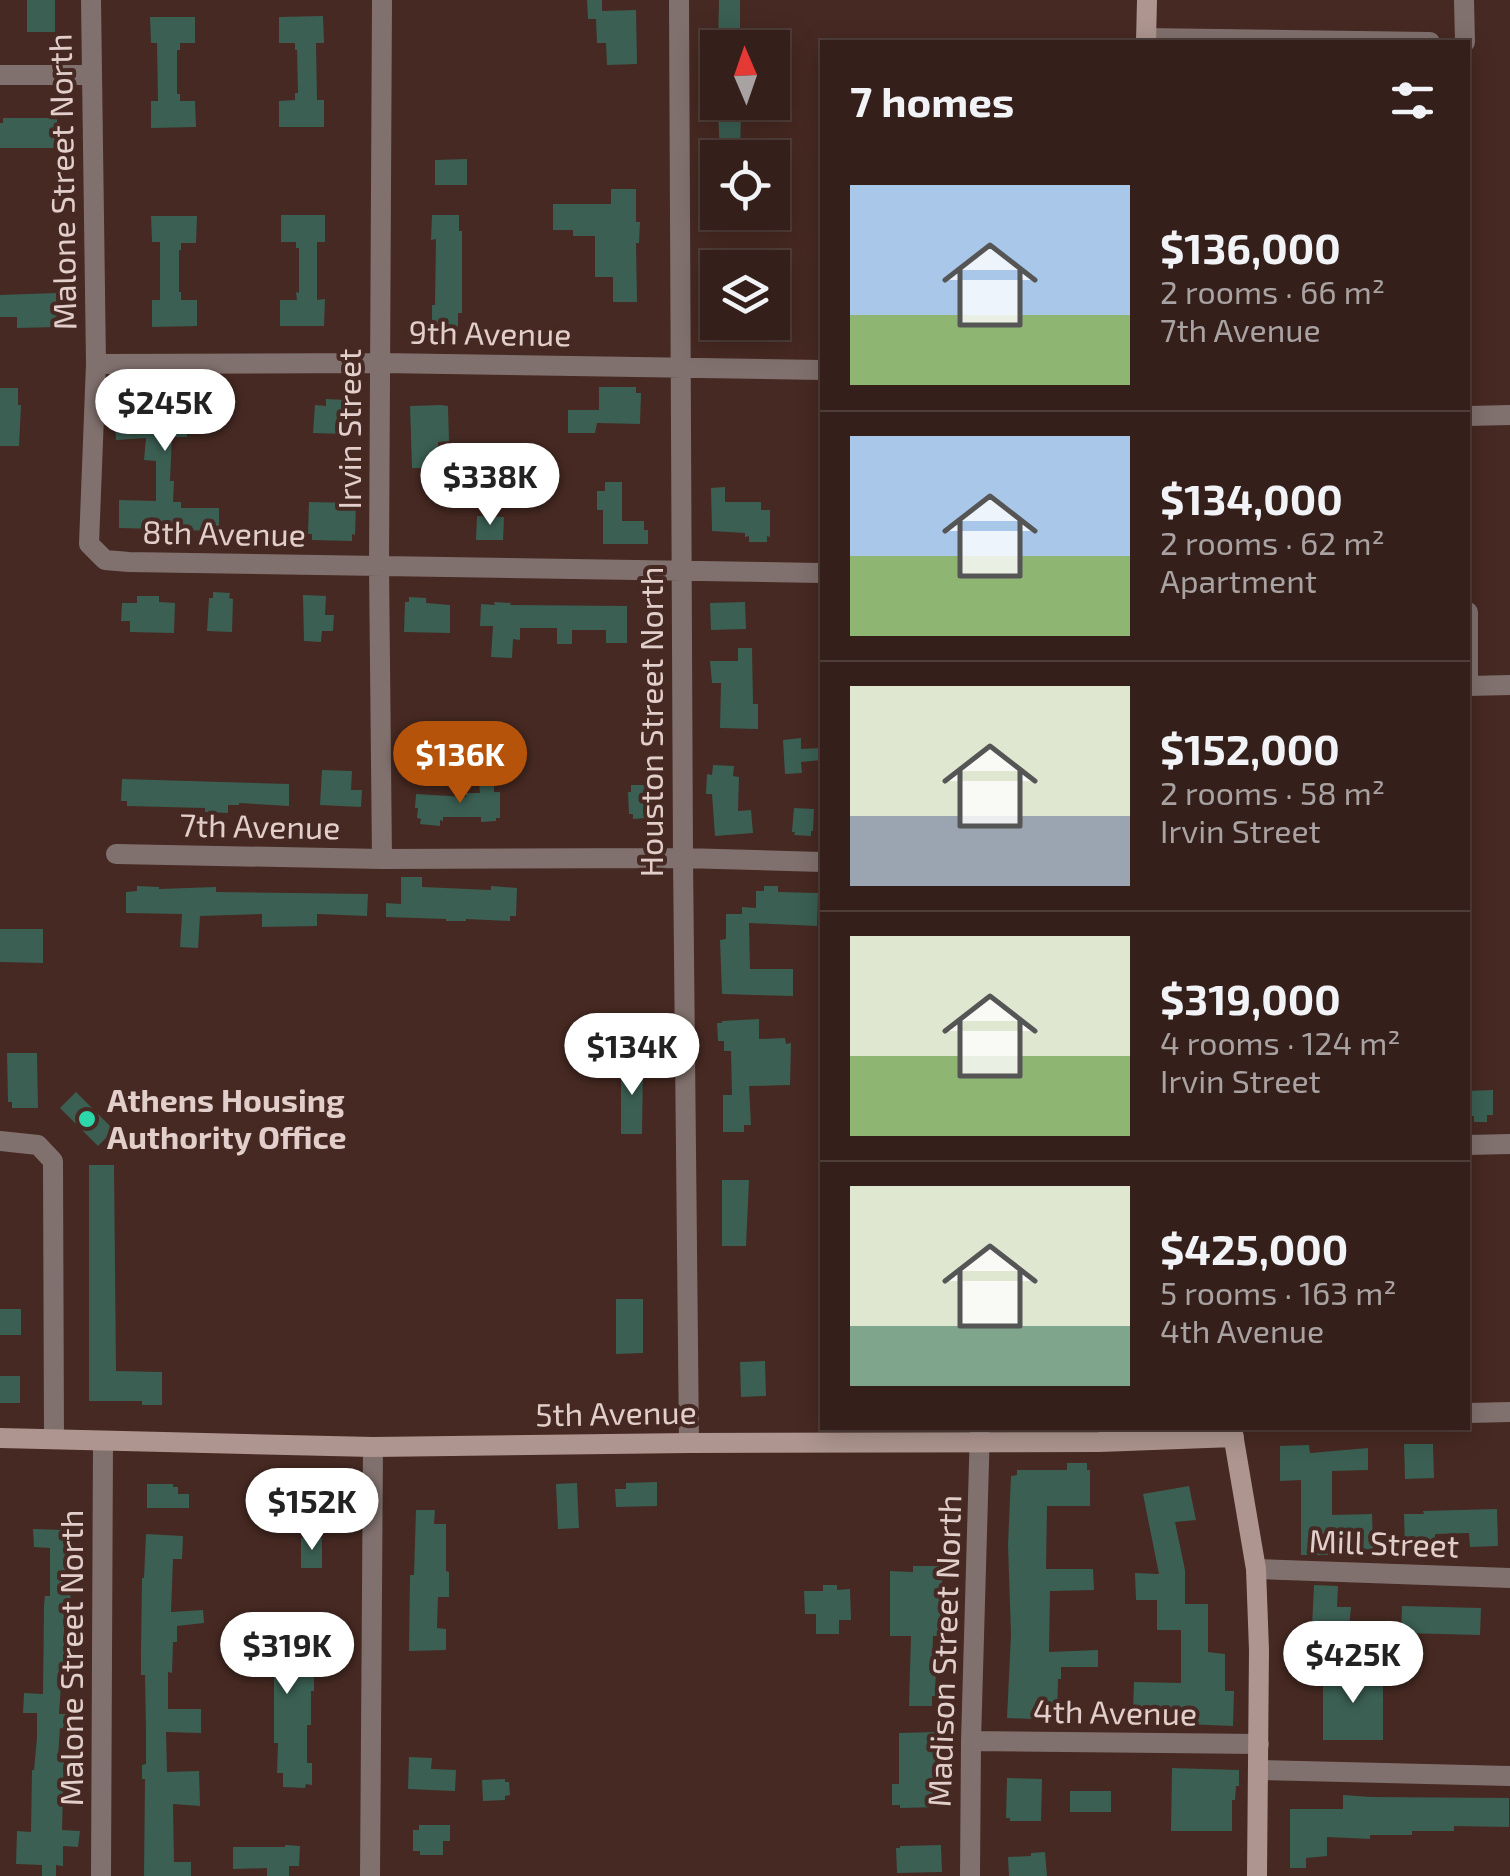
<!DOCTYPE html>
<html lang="en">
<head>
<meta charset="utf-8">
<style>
  :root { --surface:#341f1a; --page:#3f2c27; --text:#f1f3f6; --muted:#a9a2a2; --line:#4e3d39; --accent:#b45309 }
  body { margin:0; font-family:"Exo 2",sans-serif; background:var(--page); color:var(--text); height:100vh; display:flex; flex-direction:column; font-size:38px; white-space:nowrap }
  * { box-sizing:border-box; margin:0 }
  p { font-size:32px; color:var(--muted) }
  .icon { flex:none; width:55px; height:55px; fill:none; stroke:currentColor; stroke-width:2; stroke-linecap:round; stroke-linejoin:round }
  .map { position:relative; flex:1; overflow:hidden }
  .drawer { position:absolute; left:820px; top:40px; width:650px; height:1390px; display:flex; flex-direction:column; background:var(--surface); border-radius:0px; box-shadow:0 5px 25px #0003,0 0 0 2px var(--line) }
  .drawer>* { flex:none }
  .needle { width:65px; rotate:358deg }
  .controls { position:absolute; left:700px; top:30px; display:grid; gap:20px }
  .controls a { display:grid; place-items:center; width:90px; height:90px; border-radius:0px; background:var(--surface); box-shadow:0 5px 25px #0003,0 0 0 2px var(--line); font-size:50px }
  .price { position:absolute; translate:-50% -85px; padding:0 22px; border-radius:35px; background:#fff; color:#222; font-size:32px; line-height:65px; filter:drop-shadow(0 2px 5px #0008) }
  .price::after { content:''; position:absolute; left:50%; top:60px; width:30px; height:22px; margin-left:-15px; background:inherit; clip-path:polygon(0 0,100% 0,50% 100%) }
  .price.selected { background:var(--accent); color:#fff }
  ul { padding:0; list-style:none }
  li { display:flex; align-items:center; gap:30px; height:250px; padding:0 30px }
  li+li { border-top:2px solid var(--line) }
  li span { display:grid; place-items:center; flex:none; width:280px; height:200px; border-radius:0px; color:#555 }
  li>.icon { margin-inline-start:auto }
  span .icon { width:120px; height:120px; fill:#fffc; stroke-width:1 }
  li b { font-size:42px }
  h2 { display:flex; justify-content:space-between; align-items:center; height:120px; padding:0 30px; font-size:42px }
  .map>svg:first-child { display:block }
  .building { fill:#3b5f53 }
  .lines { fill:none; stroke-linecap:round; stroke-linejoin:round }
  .street { stroke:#81716e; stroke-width:20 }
  .secondary { stroke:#ae958f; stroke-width:20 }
  .poi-dot { fill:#2dd5ab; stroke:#462922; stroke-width:4 }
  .labels { text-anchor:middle; stroke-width:8; stroke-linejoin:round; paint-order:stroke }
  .street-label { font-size:32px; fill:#e2ceca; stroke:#462922 }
  .poi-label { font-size:32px; font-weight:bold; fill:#e2ceca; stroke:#462922; text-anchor:start }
</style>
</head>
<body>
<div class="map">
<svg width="1510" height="1876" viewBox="0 0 1510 1876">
  <rect width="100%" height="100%" fill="#462922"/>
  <path class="building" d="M27,0H55V32H27Z
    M587,0H602V11L636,10L637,64L607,65L606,43H597L596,19H588Z
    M719,0H740V48H718Z
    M323,16L324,43H316L317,100H324V127H279V101L295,100V93H298L297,50H295V43H279V17Z
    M150,17H195V43H180V50H177V94H180V101H195L196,127L151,128V101H158L157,43H151Z
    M718,108L741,109L740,158H720Z
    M3,118H57V148H0V123H3Z
    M467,159V185H435V160Z
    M611,189H636V222H640L639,243H636L637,302H613V277H595V236H573V230H553V204H611Z
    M281,215H325V242H317V300L325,299L324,326H280V300H297L296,292L299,293V248H296V242H281Z
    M432,215H459V231H462V313H458V330H432V305H435L436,239L431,240Z
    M151,216H197L196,243H181V250H179V292H181V300H197V326L152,327V300H160V242H152Z
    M56,293L57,327L17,328V317H0V295Z
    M599,387H636V393H641L640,424L597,423L595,433H568V410H599Z
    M0,388H18V405H21L19,446H0Z
    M146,389H183V394H230V417H218V422H187V437H172L170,481H174L173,502H181V508H219V531L179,530V536L157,535V529L119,528V500L156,501V461L144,460L146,438L116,440L114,395H125V390Z
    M326,399L346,400L345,434L313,433L315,405L326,406Z
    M441,405L448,406L449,441L438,442L439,468H412L410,406Z
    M605,482H622V521H644V530H648V544H603V510H597V491H605Z
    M725,487V502H761V510H770V537L767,536V542H749V536L745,537V533L712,531L711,488Z
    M309,502L356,503L355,535L352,534V541L312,540V534H308Z
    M477,516L504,517L503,540H476Z
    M213,592L230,593L229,598L233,599L232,632L207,631L209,598H213Z
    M303,595L326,596L325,615H334L333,631H322L321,642L304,641Z
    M137,596H159V602L175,603L174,633L130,632V621H121L122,603H137Z
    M409,597L426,598V603L450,605V633L404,632L405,602H409Z
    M494,602L511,603L510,605L627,606V643H606V630H572V644H557V628H520V640L513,639L512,658L491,657L493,626H480L481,604L495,605Z
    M745,602L746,629L711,630L710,603Z
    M738,648H752L753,704H758V729L720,728L721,683H712L710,661H738Z
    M801,738V749L822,748V760L801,762L802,773L785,774L783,740Z
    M713,765L734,766L733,776L739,777L738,811L751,810L753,833L715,836L712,794H706L707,774L712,775Z
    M322,770L352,771L351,790H362L361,807L320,805Z
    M122,779L289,784V806L239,803V805H228V813L205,812V808L127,806V801H121Z
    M479,783H494V792H500V818H496V821L481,822V817H443V821L440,820V826L420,824L421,819L417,818L418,808H415L416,794L466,797V793H480Z
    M631,785H645V792H649L650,813H647V818L633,819V814H629L628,792H631Z
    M794,808L814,809L813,831H811V836L794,835L795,832H792Z
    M401,877H422V887L491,890V886L517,888L516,916H510V921L466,919V921H446V919L386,917V903L401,904Z
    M137,886L159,887V889L216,887V892L368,894L367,916L317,914V926L262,927V914L200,916L198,948L180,947L182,914L126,913V892L137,891Z
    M764,886H778V892L818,893L817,926L749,923L750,969H793V996L722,994L720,940L726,939V914H742V907L756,908V891H764Z
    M0,929H43V963L0,962Z
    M759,1019V1039L785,1038L786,1044L791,1043L790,1085L749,1086L751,1125H744V1132H723V1095H732L731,1051H724V1041H718L717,1023H722V1021Z
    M7,1053H37L38,1108H12V1102H8Z
    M643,1062L642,1134H621V1063Z
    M1493,1090V1115H1487V1122H1474V1116H1469L1468,1091Z
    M76,1092L114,1130L98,1146L60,1108Z
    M89,1165H114L116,1371L162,1372V1405H142V1401H89Z
    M722,1180H749L746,1246H722Z
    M616,1299H643V1353L616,1354Z
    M0,1309H21V1335H0Z
    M765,1361L766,1396L741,1397L740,1362Z
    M0,1376H20V1403H0Z
    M1404,1444H1433L1434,1478L1405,1479Z
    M1309,1445L1310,1453L1368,1448V1470L1332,1471V1515L1372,1514L1373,1549L1332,1550V1555H1301V1480L1280,1481V1446Z
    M1067,1463H1087V1470H1090V1506H1047L1046,1569H1093L1094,1590L1050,1591L1049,1652L1098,1650V1667H1061V1679H1058L1057,1720L1007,1718L1011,1634L1008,1545L1011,1476L1017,1475V1470H1067Z
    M657,1482V1506L616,1507L615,1489H626V1483Z
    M277,1483H322L323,1508H300V1497H277Z
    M577,1483L579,1528L558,1529L556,1484Z
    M147,1484H173V1487H178V1494H189V1508H147Z
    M1189,1486L1196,1520L1175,1522L1185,1570V1604H1208V1652L1225,1654V1691H1234L1233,1726L1184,1724V1712L1133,1711L1134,1682L1181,1683V1630H1157V1600H1136L1135,1573L1159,1574L1143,1494Z
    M1497,1509L1498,1546L1470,1547L1469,1533L1435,1534V1548L1405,1549L1404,1514H1424L1423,1511Z
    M416,1510H435L434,1524H446V1571L449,1572V1597H438L437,1628L446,1629V1650L409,1651L410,1575H414Z
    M33,1529L64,1530V1538H69L68,1570H71L70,1618L64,1617V1671H62L59,1714H66L65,1729L60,1728L58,1758H64L62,1830L80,1831L78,1847L63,1846V1866L56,1865V1876H42V1865L16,1864L17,1831L31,1832L32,1770H34L37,1738V1713H23L24,1693L43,1694L44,1605L45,1596H50V1548L34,1547Z
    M146,1534L183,1536L182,1559H173L171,1612L203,1610L204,1623L177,1626V1642H173L172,1673L168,1672V1709H201V1733L166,1732L167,1772L199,1771L200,1806L173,1804L174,1862H191V1876H144L145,1779H142V1765L146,1764V1732L145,1675H141V1651L142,1578H144Z
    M301,1538H322V1568H301Z
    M913,1566H939V1573H942V1636H933L932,1668H936L935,1696H932V1706H909L911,1636H890V1571L913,1572Z
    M823,1585H837V1590L850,1589L851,1620H839V1634H816V1614H805L804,1591H823Z
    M1314,1585L1338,1586L1337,1607H1351L1349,1628L1312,1627Z
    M1402,1606L1481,1608L1480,1635L1401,1633Z
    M247,1620L292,1622L291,1635L306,1636L305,1677H314V1691H311V1725H307V1763H312V1785L306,1784L305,1788L283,1787V1773H277L278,1743H274V1653L247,1652Z
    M1383,1672V1740H1323V1673Z
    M935,1732L938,1782H940V1807L900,1808V1805H892V1784H899V1733Z
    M409,1757L432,1758L431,1769L456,1770L455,1791L408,1789Z
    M1172,1768L1239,1770V1786H1236L1235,1800H1232V1831H1171Z
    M1007,1778L1042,1779L1041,1821H1010V1818H1006Z
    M505,1779V1782H509L510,1795L505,1796V1800L483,1801L482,1780Z
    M1070,1791H1111V1812H1070Z
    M1343,1795L1371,1797L1509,1798V1827L1454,1826V1831H1412V1835H1370V1839L1327,1837V1856L1306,1858V1868H1290V1809H1343Z
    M419,1825H450V1841H443V1855H420V1851H413V1830H419Z
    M285,1845L300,1846L299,1866H289V1876H267V1868L233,1869V1847H285Z
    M941,1845L942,1872L897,1873L896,1848H900V1846Z
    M1045,1852L1047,1876H1009L1008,1857L1031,1856V1853Z"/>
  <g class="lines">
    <path class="street" d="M91,0L96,364L89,544L105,560L129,562L822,573
      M679,0L683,858L689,1443
      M1464,0L1465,42
      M1146,38L1430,42
      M0,75H91
      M96,364L381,363L822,370
      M1468,416L1510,415
      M1468,612V686
      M1468,686L1510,685
      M116,854L382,859L683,858L822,862
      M382,859L379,566L382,0
      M0,1141L38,1145L53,1161L54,1438
      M1468,1145L1510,1144
      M1468,1413L1510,1412
      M1256,1569L1510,1578
      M971,1741L1259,1744
      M1259,1770L1510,1776
      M101,1876L103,1441
      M370,1876L373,1447
      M970,1876L971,1741L980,1428"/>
    <path class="secondary" d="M1146,42L1147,0
      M1232,1428L1256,1569L1259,1650L1257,1876
      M0,1438L373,1447L689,1443L1099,1442L1234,1437"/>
  </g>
  <circle class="poi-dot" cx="87" cy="1119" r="10"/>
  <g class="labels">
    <g class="street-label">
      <text transform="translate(63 182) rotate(-91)" y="11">Malone Street North</text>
      <text transform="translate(490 334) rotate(1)" y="11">9th Avenue</text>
      <text transform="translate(350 429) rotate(-90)" y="11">Irvin Street</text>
      <text transform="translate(224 534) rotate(1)" y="11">8th Avenue</text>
      <text transform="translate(652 722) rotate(-90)" y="11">Houston Street North</text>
      <text transform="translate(260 827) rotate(1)" y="11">7th Avenue</text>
      <text transform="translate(616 1414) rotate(-1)" y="11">5th Avenue</text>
      <text transform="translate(1384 1544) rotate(2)" y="11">Mill Street</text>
      <text transform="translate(945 1651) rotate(-88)" y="11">Madison Street North</text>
      <text transform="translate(72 1658) rotate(-90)" y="11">Malone Street North</text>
      <text transform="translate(1115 1713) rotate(1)" y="11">4th Avenue</text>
    </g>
    <g class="poi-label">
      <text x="107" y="1112">Athens Housing<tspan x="107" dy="37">Authority Office</tspan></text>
    </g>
  </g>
</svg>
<div class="controls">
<a><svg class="needle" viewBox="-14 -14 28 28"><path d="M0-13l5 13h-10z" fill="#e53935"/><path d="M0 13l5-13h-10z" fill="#a9a2a2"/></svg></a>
<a><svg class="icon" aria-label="locate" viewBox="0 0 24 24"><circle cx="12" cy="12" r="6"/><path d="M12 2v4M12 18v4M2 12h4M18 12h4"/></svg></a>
<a><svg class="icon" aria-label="layers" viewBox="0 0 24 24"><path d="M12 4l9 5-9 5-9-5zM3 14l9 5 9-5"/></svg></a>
</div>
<b class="price" style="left:165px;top:454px">$245K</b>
<b class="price" style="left:490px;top:528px">$338K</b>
<b class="price selected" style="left:460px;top:806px">$136K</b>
<b class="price" style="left:632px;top:1098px">$134K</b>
<b class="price" style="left:312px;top:1553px">$152K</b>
<b class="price" style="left:287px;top:1697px">$319K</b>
<b class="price" style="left:1353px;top:1706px">$425K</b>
<section class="drawer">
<h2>7 homes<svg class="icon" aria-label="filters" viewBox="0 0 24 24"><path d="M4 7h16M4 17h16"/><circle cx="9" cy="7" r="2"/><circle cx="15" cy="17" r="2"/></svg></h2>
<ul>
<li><span style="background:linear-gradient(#a9c7e8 65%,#8fb573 0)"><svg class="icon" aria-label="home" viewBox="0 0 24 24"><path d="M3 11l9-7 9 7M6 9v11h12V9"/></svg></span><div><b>$136,000</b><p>2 rooms · 66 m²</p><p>7th Avenue</p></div></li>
<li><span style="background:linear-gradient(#a9c7e8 60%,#8fb573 0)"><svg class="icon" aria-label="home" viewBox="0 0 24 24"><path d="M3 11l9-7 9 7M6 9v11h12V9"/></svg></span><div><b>$134,000</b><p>2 rooms · 62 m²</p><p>Apartment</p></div></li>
<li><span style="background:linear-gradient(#dfe7d0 65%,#9aa5b1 0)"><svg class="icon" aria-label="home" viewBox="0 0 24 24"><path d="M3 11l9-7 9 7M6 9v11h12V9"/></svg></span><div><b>$152,000</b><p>2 rooms · 58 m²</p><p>Irvin Street</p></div></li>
<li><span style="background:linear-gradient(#dfe7d0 60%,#8fb573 0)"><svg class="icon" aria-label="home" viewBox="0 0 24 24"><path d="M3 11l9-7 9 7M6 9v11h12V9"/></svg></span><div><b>$319,000</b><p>4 rooms · 124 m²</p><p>Irvin Street</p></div></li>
<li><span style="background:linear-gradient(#dfe7d0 70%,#7fa58c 0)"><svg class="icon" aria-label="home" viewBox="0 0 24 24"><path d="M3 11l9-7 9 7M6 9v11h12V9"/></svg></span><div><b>$425,000</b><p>5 rooms · 163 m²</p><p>4th Avenue</p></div></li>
</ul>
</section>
</div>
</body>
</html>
